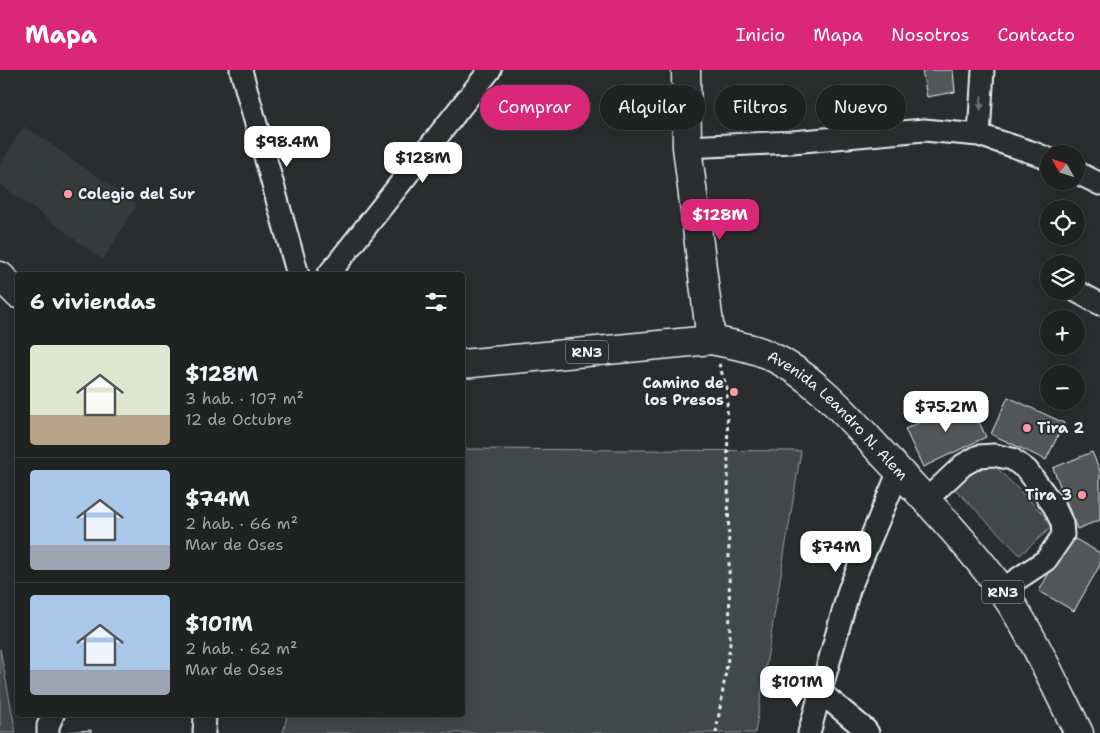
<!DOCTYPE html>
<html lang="es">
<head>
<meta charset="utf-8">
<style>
  :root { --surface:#202222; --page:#2d2f2f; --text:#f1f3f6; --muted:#a2a4a5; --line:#3d3f40; --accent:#db2777 }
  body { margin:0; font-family:"Shantell Sans",sans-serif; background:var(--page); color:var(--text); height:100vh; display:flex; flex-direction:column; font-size:19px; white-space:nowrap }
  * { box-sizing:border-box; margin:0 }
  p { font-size:16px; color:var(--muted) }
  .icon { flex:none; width:28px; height:28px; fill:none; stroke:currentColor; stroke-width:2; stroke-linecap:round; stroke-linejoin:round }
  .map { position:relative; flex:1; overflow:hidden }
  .side { position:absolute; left:15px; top:202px; width:450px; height:445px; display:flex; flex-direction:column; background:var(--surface); border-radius:5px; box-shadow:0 5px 20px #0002,0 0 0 1px var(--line) }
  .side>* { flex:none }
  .top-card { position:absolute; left:480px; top:15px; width:475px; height:45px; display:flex; gap:10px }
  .needle { width:32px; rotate:309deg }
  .controls { position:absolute; left:1040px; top:75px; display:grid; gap:10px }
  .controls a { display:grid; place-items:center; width:45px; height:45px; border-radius:50%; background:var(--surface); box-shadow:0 5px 20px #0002,0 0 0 1px var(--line); font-size:25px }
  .price { position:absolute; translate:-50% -42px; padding:0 11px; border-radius:10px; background:#fff; color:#222; font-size:16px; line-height:32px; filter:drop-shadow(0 1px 2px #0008) }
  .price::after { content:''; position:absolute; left:50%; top:30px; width:15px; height:11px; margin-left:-8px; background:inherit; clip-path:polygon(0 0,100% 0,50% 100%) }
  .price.active { background:var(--accent); color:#fff }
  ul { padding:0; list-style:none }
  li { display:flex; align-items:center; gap:15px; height:125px; padding:0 15px }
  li+li { border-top:1px solid var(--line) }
  li span { display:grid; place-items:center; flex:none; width:140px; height:100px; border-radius:5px; color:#555 }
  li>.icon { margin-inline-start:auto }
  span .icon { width:60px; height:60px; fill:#fffc; stroke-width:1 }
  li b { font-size:21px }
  h2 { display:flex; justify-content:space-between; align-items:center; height:60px; padding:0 15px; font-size:21px }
  .pill { padding:0 18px; border-radius:22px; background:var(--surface); box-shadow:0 5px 20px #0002,0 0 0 1px var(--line); font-size:18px; line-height:45px }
  .pill.active { background:var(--accent); color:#fff }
  header { display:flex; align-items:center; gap:30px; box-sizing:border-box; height:70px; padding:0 25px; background:var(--accent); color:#fff }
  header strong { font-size:24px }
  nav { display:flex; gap:28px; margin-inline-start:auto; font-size:18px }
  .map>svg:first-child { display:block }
  .built { fill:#363a3b }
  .green { fill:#424648; stroke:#959ca0 }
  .building { fill:#535759; stroke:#e8f1f8 }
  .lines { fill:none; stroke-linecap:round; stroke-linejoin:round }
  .minor-casing { stroke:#e8f1f8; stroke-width:25 }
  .major-casing { stroke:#e8f1f8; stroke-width:31 }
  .highway-casing { stroke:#e8f1f8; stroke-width:31 }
  .path { stroke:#e8f1f8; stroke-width:3; stroke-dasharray:4 4; stroke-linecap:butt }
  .minor { stroke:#2a2d2e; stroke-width:21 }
  .major { stroke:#2a2d2e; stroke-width:28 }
  .highway { stroke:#2a2d2e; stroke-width:28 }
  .oneway { fill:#6c7275 }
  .poi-dot { fill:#ff9aa2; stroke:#2a2d2e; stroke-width:2 }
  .labels { text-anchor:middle; stroke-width:4; stroke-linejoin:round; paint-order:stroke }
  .shield { fill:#2a2d2e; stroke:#afb6bb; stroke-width:1 }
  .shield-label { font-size:14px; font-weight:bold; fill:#e8f1f8 }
  .poi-label { font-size:15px; font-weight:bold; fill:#e8f1f8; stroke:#2a2d2e; text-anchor:start }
  .street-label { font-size:15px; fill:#e8f1f8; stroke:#2a2d2e }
</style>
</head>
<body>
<header>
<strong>Mapa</strong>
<nav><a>Inicio</a><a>Mapa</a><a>Nosotros</a><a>Contacto</a></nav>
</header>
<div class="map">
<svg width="1100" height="663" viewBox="0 0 1100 663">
  <rect width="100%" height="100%" fill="#2a2d2e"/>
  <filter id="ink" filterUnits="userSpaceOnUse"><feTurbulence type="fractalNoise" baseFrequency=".02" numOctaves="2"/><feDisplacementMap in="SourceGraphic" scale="10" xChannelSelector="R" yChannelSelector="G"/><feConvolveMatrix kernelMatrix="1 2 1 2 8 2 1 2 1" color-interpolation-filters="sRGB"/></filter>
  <g filter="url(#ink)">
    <path class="built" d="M24,56L137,134L103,190L0,114V95Z"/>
    <path class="green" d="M463,379L801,381L755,663H283L287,645H462Z
      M988,389L1054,455L1020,485L955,419Z
      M0,579L16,663H0Z"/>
    <path class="building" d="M922,0H953L955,22L927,27Z
      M620,28H646L650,50L625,51Z
      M1008,327L1064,353L1046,390L991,364Z
      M969,330L986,367L923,397L905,359Z
      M1092,382L1100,401V450L1077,459L1053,398Z
      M1070,466L1100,483V495L1074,541L1039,521Z
      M91,660V663H67V662Z"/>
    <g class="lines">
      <defs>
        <path id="minor" d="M241,0L298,205
          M979,65L983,0
          M687,77L792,72L924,60L979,65L1034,83L1049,89
          M1076,102L1100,114
          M328,205L490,0
          M1076,221L1100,234
          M926,430L963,395L979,386L994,385L1012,389L1027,400L1054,436L1062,453L1063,465L1046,490L1001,520
          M820,622L866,660L868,663
          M48,663V656L53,645
          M204,663L205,645
          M809,663L849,520L899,401"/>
        <path id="major" d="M686,0L687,77L711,270"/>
        <g id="highway">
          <path d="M0,206L18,224"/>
          <path id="s1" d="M462,294L711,270C729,274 749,276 766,284C812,304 847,345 880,381C923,427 967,472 1004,523C1034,567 1055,616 1079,663"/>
        </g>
      </defs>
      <use href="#minor" class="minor-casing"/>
      <use href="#major" class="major-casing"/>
      <use href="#highway" class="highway-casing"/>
      <path class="path" d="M716,663L730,576L727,319L719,294"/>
      <use href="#minor" class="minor"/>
      <use href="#major" class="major"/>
      <use href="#highway" class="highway"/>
    </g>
    <defs><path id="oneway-solid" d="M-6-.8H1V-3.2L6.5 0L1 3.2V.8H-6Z" transform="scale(1.25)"/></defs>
    <use class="oneway" href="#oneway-solid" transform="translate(981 33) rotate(94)"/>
  </g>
  <g class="poi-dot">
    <circle cx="68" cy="124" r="5"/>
    <circle cx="734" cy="322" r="5"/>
    <circle cx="1027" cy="358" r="5"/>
    <circle cx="1082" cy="425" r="5"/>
  </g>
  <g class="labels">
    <g class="shield">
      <rect x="566" y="270.5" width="42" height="23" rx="4"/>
      <rect x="982" y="510.5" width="42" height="23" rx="4"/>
    </g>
    <g class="shield-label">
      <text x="587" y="287">RN3</text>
      <text x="1003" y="527">RN3</text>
    </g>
    <g class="poi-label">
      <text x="78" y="129">Colegio del Sur</text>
      <text x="724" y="318" text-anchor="end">Camino de<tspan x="724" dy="17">los Presos</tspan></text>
      <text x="1037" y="363">Tira 2</text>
      <text x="1072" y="430" text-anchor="end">Tira 3</text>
    </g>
    <g class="street-label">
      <text dy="5" stroke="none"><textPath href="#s1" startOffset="402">Avenida Leandro N. Alem</textPath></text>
    </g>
  </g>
</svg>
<div class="controls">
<a><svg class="needle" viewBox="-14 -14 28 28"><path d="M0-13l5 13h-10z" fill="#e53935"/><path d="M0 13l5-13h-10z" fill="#a2a4a5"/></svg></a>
<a><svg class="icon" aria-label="locate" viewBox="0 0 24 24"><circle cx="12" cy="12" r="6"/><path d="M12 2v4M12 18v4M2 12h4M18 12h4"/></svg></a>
<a><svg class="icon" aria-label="layers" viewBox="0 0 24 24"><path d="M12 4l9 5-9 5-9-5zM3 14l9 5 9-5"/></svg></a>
<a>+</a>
<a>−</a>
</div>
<b class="price" style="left:287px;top:98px">$98.4M</b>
<b class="price" style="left:423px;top:114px">$128M</b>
<b class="price active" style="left:720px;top:171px">$128M</b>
<b class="price" style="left:946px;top:363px">$75.2M</b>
<b class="price" style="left:836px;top:503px">$74M</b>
<b class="price" style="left:797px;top:638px">$101M</b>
<div class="top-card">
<a class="pill active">Comprar</a>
<a class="pill">Alquilar</a>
<a class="pill">Filtros</a>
<a class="pill">Nuevo</a>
</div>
<section class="side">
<h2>6 viviendas<svg class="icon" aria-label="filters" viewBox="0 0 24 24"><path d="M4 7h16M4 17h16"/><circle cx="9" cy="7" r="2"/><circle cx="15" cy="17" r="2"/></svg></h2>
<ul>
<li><span style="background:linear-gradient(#dfe7d0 70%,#b9a48a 0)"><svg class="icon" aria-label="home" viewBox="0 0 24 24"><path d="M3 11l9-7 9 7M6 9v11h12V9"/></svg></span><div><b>$128M</b><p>3 hab. · 107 m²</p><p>12 de Octubre</p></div></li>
<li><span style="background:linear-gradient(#a9c7e8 75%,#9aa5b1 0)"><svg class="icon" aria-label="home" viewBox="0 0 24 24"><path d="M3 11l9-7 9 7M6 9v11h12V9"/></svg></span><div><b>$74M</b><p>2 hab. · 66 m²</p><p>Mar de Oses</p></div></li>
<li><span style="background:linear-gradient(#a9c7e8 75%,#9aa5b1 0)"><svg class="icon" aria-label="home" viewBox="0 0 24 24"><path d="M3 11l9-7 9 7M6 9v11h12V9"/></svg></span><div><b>$101M</b><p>2 hab. · 62 m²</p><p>Mar de Oses</p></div></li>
</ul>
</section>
</div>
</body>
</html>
